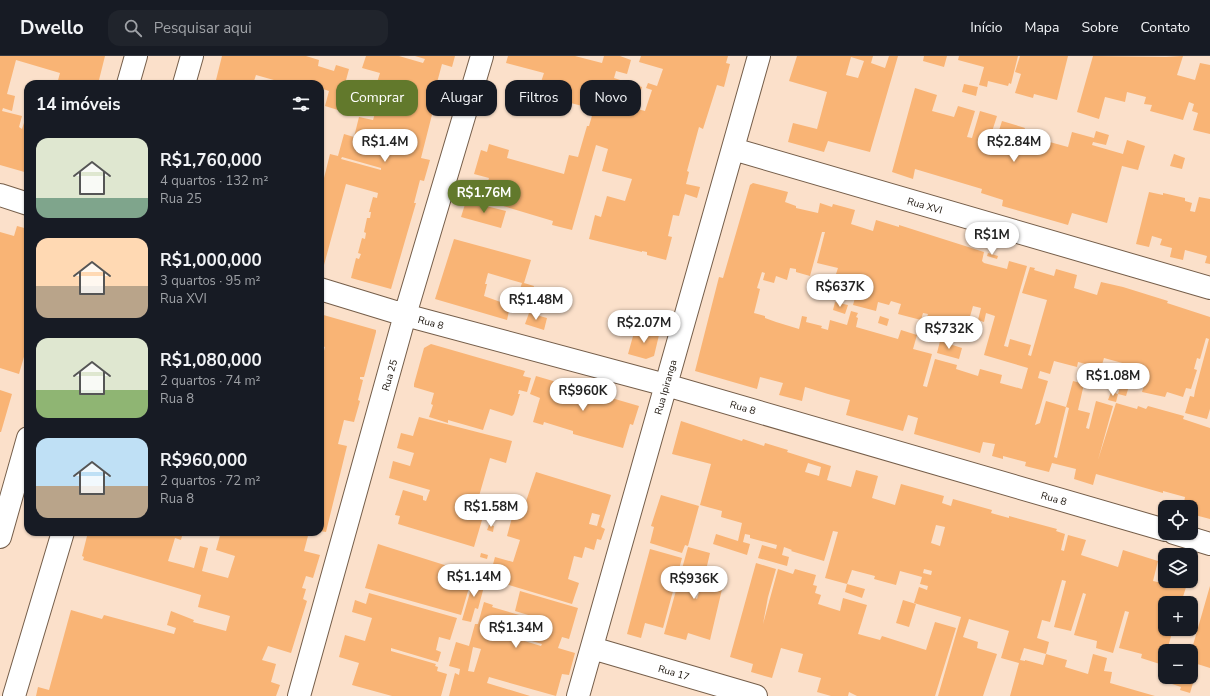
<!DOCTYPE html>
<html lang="pt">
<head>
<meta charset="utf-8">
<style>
  :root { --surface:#171b24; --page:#20242c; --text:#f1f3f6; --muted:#9ea1a6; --line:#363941; --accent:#62792c }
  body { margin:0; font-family:"Nunito Sans",sans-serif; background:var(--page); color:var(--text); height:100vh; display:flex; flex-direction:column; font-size:15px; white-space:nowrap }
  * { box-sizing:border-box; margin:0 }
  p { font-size:13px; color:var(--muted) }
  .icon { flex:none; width:22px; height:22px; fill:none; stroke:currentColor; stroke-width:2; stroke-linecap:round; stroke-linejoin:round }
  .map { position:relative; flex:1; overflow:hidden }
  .details { position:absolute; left:24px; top:24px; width:300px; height:456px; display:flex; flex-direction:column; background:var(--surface); border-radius:12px; box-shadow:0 1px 3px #0004 }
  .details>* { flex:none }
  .banner { position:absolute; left:336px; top:24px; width:380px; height:36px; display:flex; gap:8px }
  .buttons { position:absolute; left:1158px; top:444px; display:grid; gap:8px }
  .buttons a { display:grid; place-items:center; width:40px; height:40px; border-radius:8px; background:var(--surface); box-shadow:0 1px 3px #0004; font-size:20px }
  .price { position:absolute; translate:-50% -34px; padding:0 9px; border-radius:14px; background:#fff; color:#222; font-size:13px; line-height:26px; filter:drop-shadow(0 1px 2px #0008) }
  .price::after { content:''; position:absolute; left:50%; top:24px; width:12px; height:9px; margin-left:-6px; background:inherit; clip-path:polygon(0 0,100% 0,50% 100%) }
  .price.active { background:var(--accent); color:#fff }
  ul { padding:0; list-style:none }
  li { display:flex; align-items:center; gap:12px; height:100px; padding:0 12px }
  li span { display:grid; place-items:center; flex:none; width:112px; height:80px; border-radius:12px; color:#555 }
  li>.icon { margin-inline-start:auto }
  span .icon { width:48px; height:48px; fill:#fffc; stroke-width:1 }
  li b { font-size:17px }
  h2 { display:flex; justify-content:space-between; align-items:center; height:48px; padding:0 12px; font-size:17px }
  .tag { padding:0 14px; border-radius:12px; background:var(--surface); box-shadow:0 1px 3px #0004; font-size:14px; line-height:36px }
  .tag.active { background:var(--accent); color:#fff }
  header { display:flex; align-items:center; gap:24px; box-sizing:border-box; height:56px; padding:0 20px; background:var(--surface); border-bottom:1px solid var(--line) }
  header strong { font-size:19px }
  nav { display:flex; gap:22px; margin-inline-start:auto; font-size:14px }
  .search { width:280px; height:36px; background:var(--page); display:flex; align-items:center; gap:10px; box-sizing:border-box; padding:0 14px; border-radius:12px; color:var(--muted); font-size:15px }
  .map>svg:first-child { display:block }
  .building { fill:#f9b475; fill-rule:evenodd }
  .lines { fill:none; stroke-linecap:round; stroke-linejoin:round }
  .street-casing { stroke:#755e4a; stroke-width:24 }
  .secondary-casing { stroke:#755e4a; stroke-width:24 }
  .street { stroke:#fff; stroke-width:22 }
  .secondary { stroke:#fff; stroke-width:22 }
  .labels { text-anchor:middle; stroke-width:3; stroke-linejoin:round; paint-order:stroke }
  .street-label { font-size:10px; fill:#170f07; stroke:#fff }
</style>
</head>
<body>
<header>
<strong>Dwello</strong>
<div class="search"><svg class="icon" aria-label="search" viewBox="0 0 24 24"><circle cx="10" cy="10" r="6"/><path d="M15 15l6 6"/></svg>Pesquisar aqui</div>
<nav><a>Início</a><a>Mapa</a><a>Sobre</a><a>Contato</a></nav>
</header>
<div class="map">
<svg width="1210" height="640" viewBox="0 0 1210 640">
  <rect width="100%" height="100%" fill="#fbe0ca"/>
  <path class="building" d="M0,0H105L98,28H57L60,17L16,4L7,38L15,40L12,55L3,52L2,55L22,60L19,71L22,73L28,54V117L0,109Z
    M222,0H306L319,4L318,10L334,15L336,9L349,13L338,54L325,50L329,35L320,32V28H288L256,19L253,28H232L216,24Z
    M366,0H399L423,7L425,3L415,0H455L452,11L442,8L435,34L438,35L421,102L430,104L424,125L420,124L414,147H416L391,233L351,222L356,202L359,203L361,198L358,197L362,182L365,183L366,177L364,176L367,162H370L371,156H369L373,141L377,142L378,137L346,128L324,209L320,208V121L324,122L330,98L338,100L344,78L354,81L359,61L373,64L377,51L370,49L380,17L362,12ZM342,101L381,112V114L341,103Z
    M508,0H575L602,7L604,0H620L631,4L627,18L616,15L614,22L642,31L639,41L629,38L626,50L645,55L652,34L646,32L648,27L657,30L663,13L639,6L641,0H728L726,7L730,8L724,31L717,29L703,73L699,71L687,115L689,116L686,128L700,131L697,142L685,138L679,160L673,159L668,180L672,181L666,204L647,199V196L642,195V196L589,183L595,159L601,161L607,140L625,145L632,123L602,115L608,93L596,89L572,174L552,169L553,165L483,144L489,122L474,118L481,94L487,96L489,88L509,94L507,102L564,118L569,99L578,101L587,70H589L594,53L559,44V41L538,35L544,17L506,7Z
    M797,0H873L871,7L885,12L889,0H898L870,96L828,85L824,96L788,86L793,67L817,73L827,36L789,25ZM851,1L864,5L858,22L846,19Z
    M924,0H947L944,11L923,5Z
    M959,0H1018L1011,28L1009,27L1008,30L988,25L987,31L979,29L984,11L958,4Z
    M1020,0H1068L1057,44L1034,38L1033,42L1015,37L1021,18L1015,16Z
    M1093,0L1166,1L1183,0L1177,19L1195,24L1200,7L1210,9V78L1193,74L1198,57L1192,55L1194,48L1189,46L1183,64L1150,55L1152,49L1144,48L1146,41L1127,36L1125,46L1105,41L1099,63L1077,56Z
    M964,28L978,31L976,40L962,36Z
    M915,32L937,39L932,55L954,61L958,50L975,55L967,81L972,82L980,55L997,60L988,88L994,90L1002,65L1025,72L1022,80L1045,87L1046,85L1068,91L1072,76L1094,82L1096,75L1109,79L1106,89L1093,86L1092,89L1123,98L1127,84L1145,90L1138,114L1122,110L1107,167L1072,157L1068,169L1002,150L1003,144L981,137L982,133L915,113L913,123L892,116Z
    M1174,98L1185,102L1182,113L1170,110Z
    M753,127L788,136L785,146L796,150V152L818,157L820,147L832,151L833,148L855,154L851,168L873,175L876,164L899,171V169L984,196L982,205L984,207L1007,213L1009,205L1027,210L1004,290L1008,291L1010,283L1031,289L1028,299L1031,300L1047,244L1022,237L1030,211L1035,212L1034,214L1054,220L1056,213L1077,219L1074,232L1097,239L1101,226L1123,231L1168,245L1167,247L1210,261V353L1207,363L1185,357L1190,340L1194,341L1195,335L1209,283L1206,282L1200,303L1197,302L1194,313L1197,314L1191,333L1186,332L1183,341L1167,336L1165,341L1142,336L1145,326L1123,320L1126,308L1104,302L1101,312L1078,306L1077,311L1054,305L1050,318L1040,315L1038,322L1048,325L1035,369L1040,367L1046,345L1066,351L1054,401L1057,402L1069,352L1066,351L1073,325L1084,328L1078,354L1090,357L1086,372L1089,373L1096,345L1113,350L1098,404L1116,347L1137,353L1138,350L1146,353L1148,350L1184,360L1183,363L1210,372V463L1191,458V451H1183L1185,441L1163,435V437L1096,418L1093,429L1074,423L1076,413L1052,407L1049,416L1025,410L1026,406L1003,400V403L992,400L995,388L983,386L980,397L914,378L918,362L908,359L903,375L846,359L850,344L828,338L805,331L802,345L779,339L783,327L760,321L757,333L695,315L719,221L723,222L750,129ZM822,176H825L817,207L838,212L833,227L857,235L853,249L876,255L878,246L889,249L891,245L901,248L898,258L921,264L923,257L928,258L927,261L945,266L943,275L957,279L955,283L963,285L973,250L981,252L978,264L984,266L986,257L995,260L984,299L1028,312L1022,333L1000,327L1002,319L980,313L978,320L956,313L957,309L935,303L927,331L923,330L932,298L913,293L917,279L901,274L898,283L856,271L858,262L856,261L858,257L851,255L847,269L830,264L828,274L821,272L822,270L806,266L807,261L802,260L799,273L776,266L765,262V260L754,257L760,233L757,232L762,216L765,217L763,224L774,227L776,220L787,224L790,212L796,213V216L810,220Z
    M1149,136L1163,139V137L1185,142V145L1192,147L1190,155L1195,156L1199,141L1210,143V208L1205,207L1207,200L1185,194L1183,204L1170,201L1172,192L1160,189L1162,183L1152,180L1149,191L1136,188Z
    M466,145L506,155L501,172L461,161Z
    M17,170L28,173V287L19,318L0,312V176L14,180Z
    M454,183L531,204L524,227L534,230L528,252L515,248L522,227L488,217L485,228H487L484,240L506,248L504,254L509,255L507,264L435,243Z
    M988,197L998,200L997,203L987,200Z
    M835,246L848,249L845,258L833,254Z
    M529,257L547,262L544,274L525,268Z
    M320,258L376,274V276L364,321H360V323L363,324L358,344L360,345L354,366L344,364L338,388L347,390L326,476L320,475V310L325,291L320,289Z
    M880,260L889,263L887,270L878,267Z
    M635,273L659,279L654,300L646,303L628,298Z
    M940,285L962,292L959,303L937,297Z
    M431,288L525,315L523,320L531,322L527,336L519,334L518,338H520L514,358L512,360L490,353L483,374L448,364V367L429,361L433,349L431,348L434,337L414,331V328L424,292Z
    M536,320L639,350L633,369L630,368L623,392L573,378V375L544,366L543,369L533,366L540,342L530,338Z
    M1121,327L1129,330L1126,340L1118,338Z
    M0,334L12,338L1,376H0Z
    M1111,336L1118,338L1116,346L1108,344Z
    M419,361L512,385L506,407L490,402L477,447L480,448L475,463L482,464L474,491L398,468L400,460L395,459L403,434L423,440V444L426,445L430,434L389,422L393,405L410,410L414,397L397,392L401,377L413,380Z
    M681,365L742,385L743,383L764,390L765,387L788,394L787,396L831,410L827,424L851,431L856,414L878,420L872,442L895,449L901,428L944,440L942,447L951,450L953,443L992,454L991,457L1009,462V460L1057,473L1056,475L1065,478L1061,494L1064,495L1068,479L1086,484L1081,499L1118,511L1123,494L1158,505L1153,525L1162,527L1165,517V525H1188L1181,547H1165V573H1173L1167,595H1165L1163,609L1141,602L1142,598L1119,592L1129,556L1125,555L1113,597L1096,592L1097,585L1074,579L1086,538L1083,537L1071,575L1054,571L1066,525L1062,524L1050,566L1042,564L1037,582L1049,586L1046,598L1024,592L1020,604L1025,605V604L1043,609L1046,598L1067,604L1065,611L1088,618L1093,598L1107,602L1104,615L1112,616L1110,627L1155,640H1010L1019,607L1001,602L1009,575L969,563L963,581L978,586L977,592L997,598L983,640H938L961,561L914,547L919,531L927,534L928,530L920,528L922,521L900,515L896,529L874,523L875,520L852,514L847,528L865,533L862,542L845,536L847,528L825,522L838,476L833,475L824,505L791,495L792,494L784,491L782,499L789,501L787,510L758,502L762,489L776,493L777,489L750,482V479L745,478L743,486L750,488L747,499L713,488L716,478L738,485L742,467L721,461L722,455L700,449L711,408L672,398ZM808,407L821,411L819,420L805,416ZM936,469L945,471L940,490L931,487ZM924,513L932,515L931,519L923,517Z
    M536,416L611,439L601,471L605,473L601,484L597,483L594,494L585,491L582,502L574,500L568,523L579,527L572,548L489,523L495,501L513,506L520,484L507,480L513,458L521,460ZM592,457L600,459L597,470L589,468Z
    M661,439L699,450L688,490L685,489L682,497L650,487L654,471L651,470Z
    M489,469L494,470L493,476L487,474Z
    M83,476H183L181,484L175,482L168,505L194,512L200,490L208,492L202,515L228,522L235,500L216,494L221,476H239L246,478L247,476H309L304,495L320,499L313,522L306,520L302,532L306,533L303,543L307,545L291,597L268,590L262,604L276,608L271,626L280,629L276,640H36L38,631L49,634L71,554L102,563L104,559L174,578L176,572L167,569L171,555L194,564L193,566L226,575L230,560L198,551L201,539L83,504L84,501L82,500L87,480L82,479Z
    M378,488L473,518L461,559L365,532Z
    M688,491L710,497L706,514L703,513L695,542L697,543L703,523L723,529L710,584L688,577L686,584L664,578Z
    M650,493L682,502L663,572L645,567L641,582L627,578Z
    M481,497L488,499L487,503L480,501Z
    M756,507L776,513L768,541L763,568L778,513L793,518L795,513L816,519L813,529L817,530L815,537L821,539L818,548L840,555L843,542L867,549L858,578L880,584L882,580L926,594L935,566L956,572L935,640H857L849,636L848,640H831L817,636L821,622L798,616L803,598L781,592L772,622L751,616L753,608L730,601Z
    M475,519L486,523L478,553L475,552L471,566L462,564Z
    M1210,530V612L1191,606V596Z
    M520,535L578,552L569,583L562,581L558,592L575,597L569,619L562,618L556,640L489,621L487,627L530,640H449L455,617L459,619L460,613L449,610L456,586L469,590L475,568H478L484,546L493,549L492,551L547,567L548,565L515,555ZM485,571H486L542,588L541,590L485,573ZM473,591L481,593L474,616L468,615Z
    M369,537L457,562L450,584L439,581L436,594L441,596L438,606L391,592V595L436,608L435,610L438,611L437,615L447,618L441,640H392L352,629L359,607L339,601L345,579L365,585L372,562L352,556L355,544L366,548Z
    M903,544L916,548L909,571L896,567Z
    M1171,621L1193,627L1190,637L1180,634L1181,631L1169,627Z"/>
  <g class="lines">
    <defs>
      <path id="street" d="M733,93L1210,232
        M0,139L28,148
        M320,233L405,259L666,329L1165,474
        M1174,477L1210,488
        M592,592L756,640
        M299,640L405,259L482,0
        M578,640L759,0"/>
      <path id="secondary" d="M128,28L136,0
        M184,28L192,0
        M0,481L28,382
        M14,640L63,476"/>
    </defs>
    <use href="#street" class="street-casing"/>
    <use href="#secondary" class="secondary-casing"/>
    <use href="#street" class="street"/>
    <use href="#secondary" class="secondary"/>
  </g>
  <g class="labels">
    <g class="street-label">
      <text transform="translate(925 149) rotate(16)" y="4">Rua XVI</text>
      <text transform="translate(431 266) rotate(15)" y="4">Rua 8</text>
      <text transform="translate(389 319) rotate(-74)" y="4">Rua 25</text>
      <text transform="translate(665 331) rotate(-74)" y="4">Rua Ipiranga</text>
      <text transform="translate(743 351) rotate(16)" y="4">Rua 8</text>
      <text transform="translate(1054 442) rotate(16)" y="4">Rua 8</text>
      <text transform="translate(674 616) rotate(16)" y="4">Rua 17</text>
    </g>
  </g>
</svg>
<div class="buttons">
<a><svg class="icon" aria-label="locate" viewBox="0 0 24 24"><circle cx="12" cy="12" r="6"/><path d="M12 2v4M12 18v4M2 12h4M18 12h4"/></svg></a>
<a><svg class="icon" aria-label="layers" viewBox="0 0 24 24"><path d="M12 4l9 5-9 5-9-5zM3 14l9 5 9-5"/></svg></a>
<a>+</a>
<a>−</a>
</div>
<b class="price" style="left:385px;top:107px">R$1.4M</b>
<b class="price" style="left:1014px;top:107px">R$2.84M</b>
<b class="price active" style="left:484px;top:158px">R$1.76M</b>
<b class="price" style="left:992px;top:200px">R$1M</b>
<b class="price" style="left:840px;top:252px">R$637K</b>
<b class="price" style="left:536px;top:265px">R$1.48M</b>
<b class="price" style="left:644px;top:288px">R$2.07M</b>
<b class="price" style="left:949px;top:294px">R$732K</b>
<b class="price" style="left:1113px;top:341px">R$1.08M</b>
<b class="price" style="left:583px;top:356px">R$960K</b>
<b class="price" style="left:491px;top:472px">R$1.58M</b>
<b class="price" style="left:474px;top:542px">R$1.14M</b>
<b class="price" style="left:694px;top:544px">R$936K</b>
<b class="price" style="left:516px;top:593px">R$1.34M</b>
<div class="banner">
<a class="tag active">Comprar</a>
<a class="tag">Alugar</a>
<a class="tag">Filtros</a>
<a class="tag">Novo</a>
</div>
<section class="details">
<h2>14 imóveis<svg class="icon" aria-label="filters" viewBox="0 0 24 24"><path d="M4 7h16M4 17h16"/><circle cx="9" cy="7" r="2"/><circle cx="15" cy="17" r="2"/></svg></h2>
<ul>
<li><span style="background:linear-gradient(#dfe7d0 75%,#7fa58c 0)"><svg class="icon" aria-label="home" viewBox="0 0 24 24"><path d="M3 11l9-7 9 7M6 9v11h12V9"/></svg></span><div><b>R$1,760,000</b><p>4 quartos · 132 m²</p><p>Rua 25</p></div></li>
<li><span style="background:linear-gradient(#ffd9b3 60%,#b9a48a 0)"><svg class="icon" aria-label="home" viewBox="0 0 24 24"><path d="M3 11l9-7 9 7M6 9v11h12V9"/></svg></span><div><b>R$1,000,000</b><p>3 quartos · 95 m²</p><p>Rua XVI</p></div></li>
<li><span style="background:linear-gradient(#dfe7d0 65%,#8fb573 0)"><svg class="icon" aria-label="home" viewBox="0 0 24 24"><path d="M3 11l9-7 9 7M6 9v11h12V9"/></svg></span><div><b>R$1,080,000</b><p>2 quartos · 74 m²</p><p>Rua 8</p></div></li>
<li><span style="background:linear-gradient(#bfe0f5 60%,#b9a48a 0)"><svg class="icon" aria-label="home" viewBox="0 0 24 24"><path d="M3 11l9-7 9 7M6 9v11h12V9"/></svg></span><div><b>R$960,000</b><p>2 quartos · 72 m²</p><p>Rua 8</p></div></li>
</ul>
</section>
</div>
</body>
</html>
